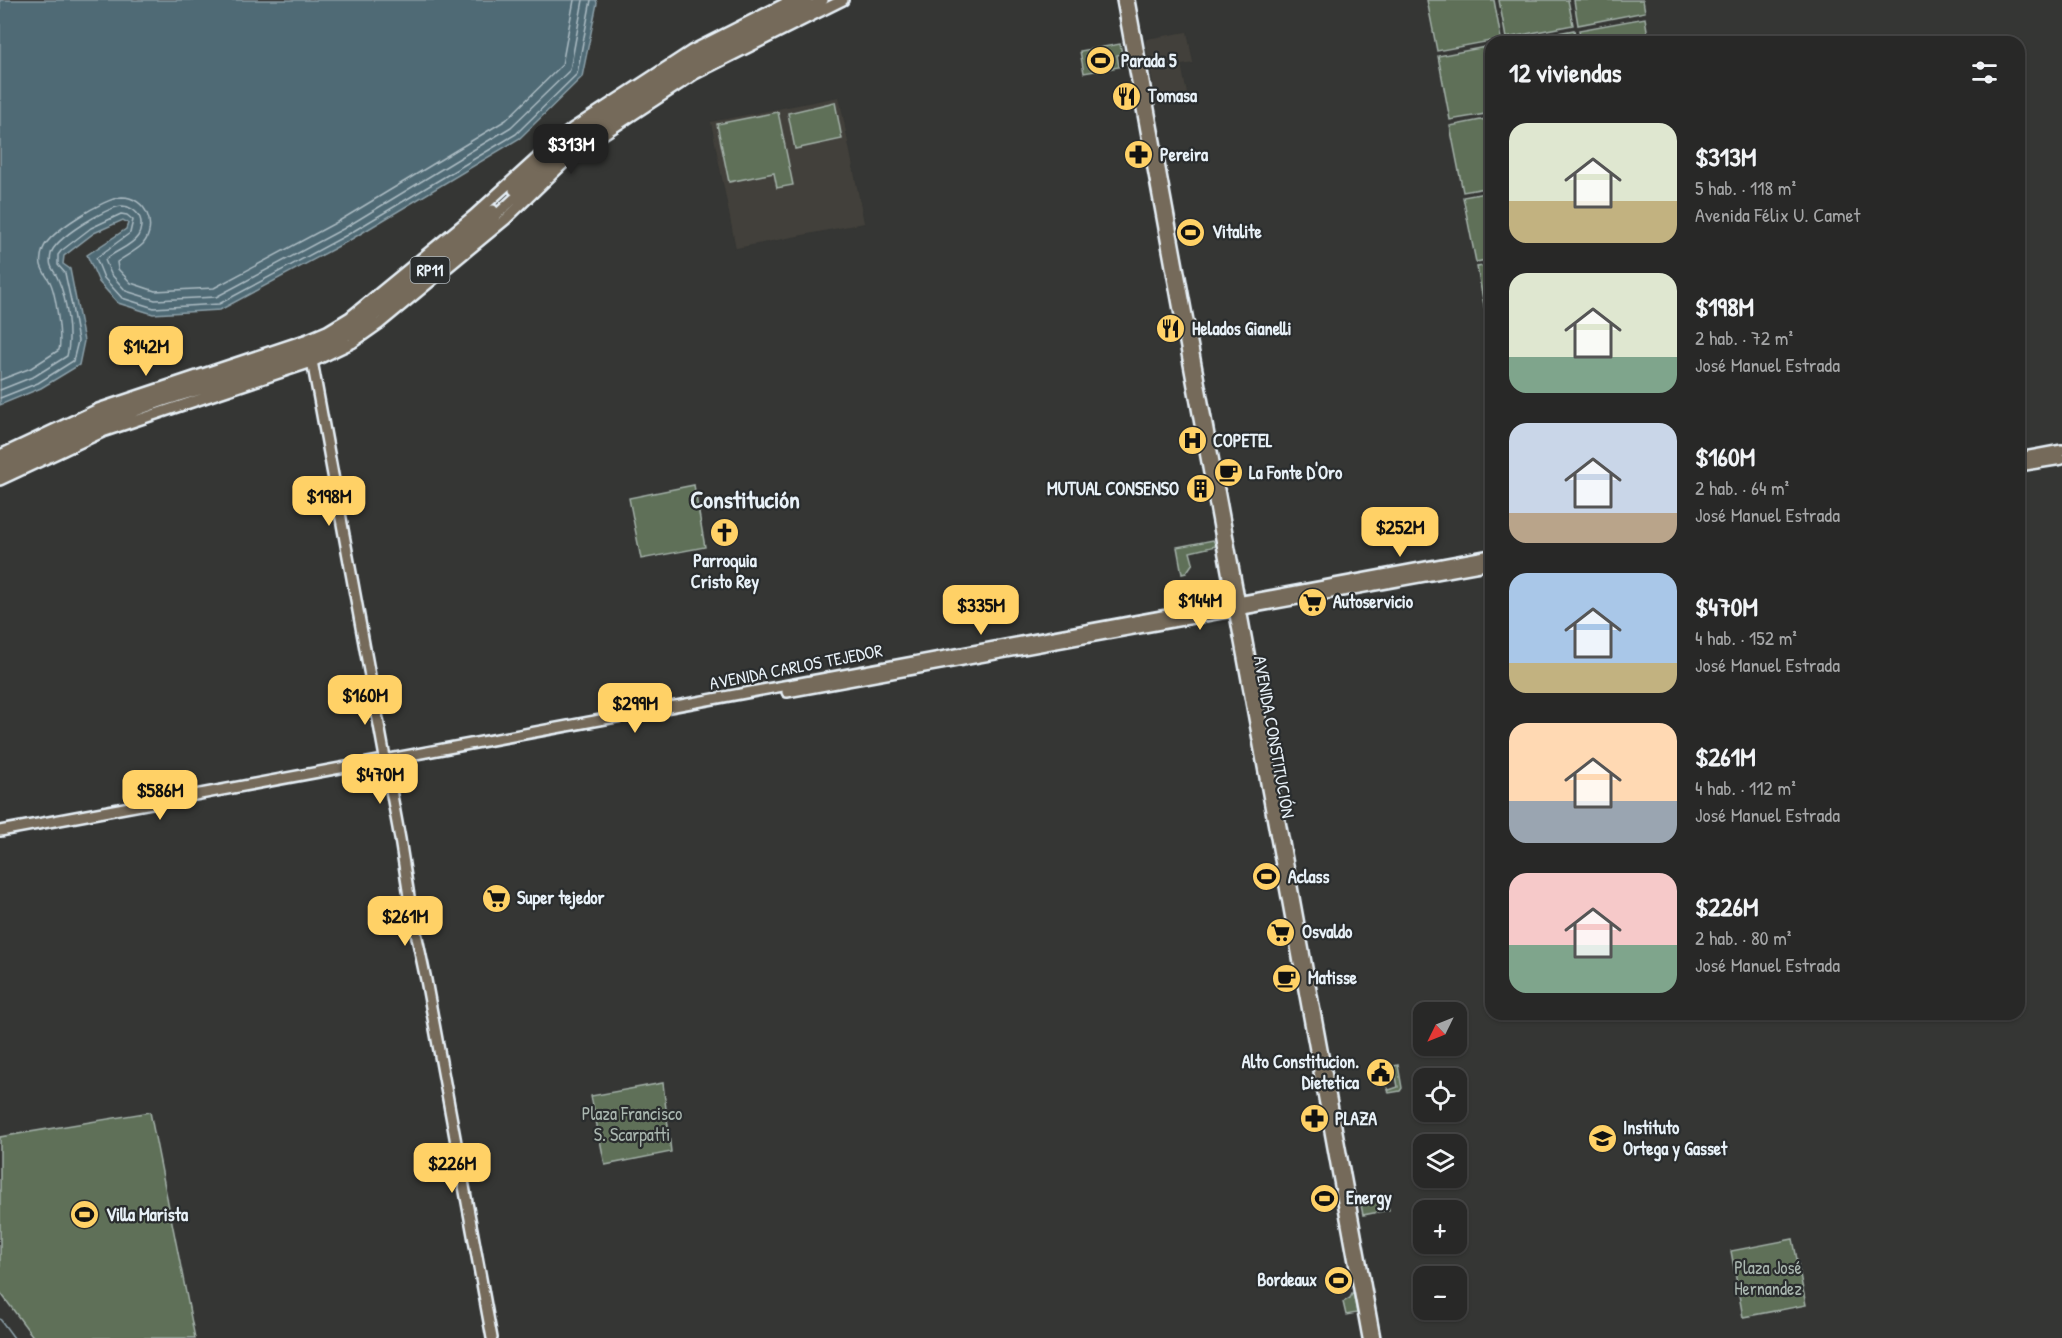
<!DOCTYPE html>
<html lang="es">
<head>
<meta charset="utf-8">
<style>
  :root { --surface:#282827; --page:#343433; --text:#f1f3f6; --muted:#a5a6a7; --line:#444; --accent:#ffd166 }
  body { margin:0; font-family:"Patrick Hand",sans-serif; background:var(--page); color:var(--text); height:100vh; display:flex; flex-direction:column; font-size:22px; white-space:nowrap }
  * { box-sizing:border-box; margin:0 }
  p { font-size:20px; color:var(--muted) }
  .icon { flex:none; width:33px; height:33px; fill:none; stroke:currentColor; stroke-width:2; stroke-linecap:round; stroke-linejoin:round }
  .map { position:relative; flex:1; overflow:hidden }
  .sheet { position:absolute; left:1485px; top:36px; width:540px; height:984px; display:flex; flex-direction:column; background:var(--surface); border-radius:18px; box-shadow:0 2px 4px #0004,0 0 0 2px var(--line) }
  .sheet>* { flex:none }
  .needle { width:39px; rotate:227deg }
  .tools { position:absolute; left:1413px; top:1002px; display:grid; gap:12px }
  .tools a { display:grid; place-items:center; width:54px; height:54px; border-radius:12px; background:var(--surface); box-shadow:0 2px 4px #0004,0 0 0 2px var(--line); font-size:30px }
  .price { position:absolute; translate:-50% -51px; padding:0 14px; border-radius:12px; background:var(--accent); color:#111; font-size:20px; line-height:39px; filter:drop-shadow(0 2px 3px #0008) }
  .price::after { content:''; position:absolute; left:50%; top:36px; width:18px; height:14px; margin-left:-9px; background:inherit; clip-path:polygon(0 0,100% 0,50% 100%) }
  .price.selected { background:#222; color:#fff }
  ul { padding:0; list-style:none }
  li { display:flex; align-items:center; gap:18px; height:150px; padding:0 24px }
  li span { display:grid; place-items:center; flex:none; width:168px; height:120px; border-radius:18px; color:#555 }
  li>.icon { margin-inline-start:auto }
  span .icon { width:72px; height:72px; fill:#fffc; stroke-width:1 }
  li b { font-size:26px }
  h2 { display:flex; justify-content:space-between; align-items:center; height:72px; padding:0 24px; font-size:26px }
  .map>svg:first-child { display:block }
  .built { fill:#43413b }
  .green { fill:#5e7059; stroke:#a3b0a8; stroke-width:1.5 }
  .water { fill:#4f6a74; stroke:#8ca0a9; stroke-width:1.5 }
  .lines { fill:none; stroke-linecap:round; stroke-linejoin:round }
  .shore { stroke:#abbbc3; stroke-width:1.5 }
  .stream { stroke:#8ca0a9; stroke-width:1.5 }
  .major-casing { stroke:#e8f1f8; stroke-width:14 }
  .major { stroke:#746a5a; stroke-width:9 }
  .labels { text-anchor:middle; stroke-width:4.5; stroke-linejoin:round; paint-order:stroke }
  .shield { fill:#2a2d2e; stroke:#afb6bb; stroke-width:1.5 }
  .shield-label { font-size:16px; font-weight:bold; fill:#e8f1f8 }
  .poi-label { font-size:18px; font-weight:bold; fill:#e8f1f8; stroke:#2a2d2e; text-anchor:start }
  .street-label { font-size:18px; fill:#e8f1f8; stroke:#2a2d2e }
  .park-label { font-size:18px; fill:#aab7b0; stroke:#2a2d2e }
  .district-label { font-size:24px; font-weight:bold; fill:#e8f1f8; stroke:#2a2d2e }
</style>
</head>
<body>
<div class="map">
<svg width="2062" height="1338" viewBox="0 0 2062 1338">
  <rect width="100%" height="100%" fill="#353634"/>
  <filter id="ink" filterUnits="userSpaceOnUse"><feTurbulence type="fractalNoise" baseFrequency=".0167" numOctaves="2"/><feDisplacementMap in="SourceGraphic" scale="12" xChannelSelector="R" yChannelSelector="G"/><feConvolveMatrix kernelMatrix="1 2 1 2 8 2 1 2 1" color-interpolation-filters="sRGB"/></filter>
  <g filter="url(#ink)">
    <path class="built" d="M1187,32L1193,63L1181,65L1187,94L1159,99L1155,95L1145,42L1147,39Z
      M839,97L864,223L736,248L711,122Z"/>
    <path class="green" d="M1427,0H1494L1501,39L1437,51Z
      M1499,0H1568L1573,25L1506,38Z
      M1574,0H1643L1645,12L1578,25Z
      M1645,18L1649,42H1581L1579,30Z
      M1574,30L1576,42H1512Z
      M1120,44L1122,54L1117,55L1119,67L1084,73L1080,51Z
      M1491,46V113L1450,120L1438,56Z
      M835,102L842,139L795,149L788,113Z
      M778,112L793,185L777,188L774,173L729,182L717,124Z
      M1491,118V187L1463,192L1450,126Z
      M1491,192V259L1476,262L1463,197Z
      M1491,265V332H1489L1477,267Z
      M694,485L705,547L641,559L629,498Z
      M1213,540L1216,546L1190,552L1193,563L1186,573L1182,574L1177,547Z
      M1398,1065L1402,1088L1400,1091L1389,1093L1387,1087L1389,1090L1398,1087L1394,1066Z
      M663,1083L671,1152L605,1165L591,1096Z
      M150,1112L195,1338H34L0,1292V1137Z
      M1386,1195L1389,1210L1363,1215L1360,1200Z
      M1793,1239L1806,1305L1743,1317L1731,1251Z
      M1353,1292L1357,1313L1346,1315L1343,1302L1350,1298Z"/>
    <path class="water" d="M0,0H596L597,3L582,77L520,138L350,240L220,310L153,314L118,303L99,282L87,255L126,229L128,223L123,220L94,233L64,256L63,264L70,269L84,341L79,365L41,388L0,405Z"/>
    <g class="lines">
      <path class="shore" d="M0,380L31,368L59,350C62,338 56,294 50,282C43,270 37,265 43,249C49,232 105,198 122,197C146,197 158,226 143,244C136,251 125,256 117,262L118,269L131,283L155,291L214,288L339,221L506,120L562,65L574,0
        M0,390L35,376L67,356C72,336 67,299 58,279C54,269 48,268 51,254C54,239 106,207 122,206C129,206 137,211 140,218C142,223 141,231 138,236C131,247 114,251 105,260L111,274L126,291L155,300L216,297L343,229L511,127L570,70L583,0
        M0,398L38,383L73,361L78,341L71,301L65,273L58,265V255L61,251L91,228L121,214L127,215L133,220L130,233L96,258L104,278L122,298L154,308L219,304L347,235L516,134L577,74L591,0"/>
      <path class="stream" d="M0,1319L14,1338"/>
      <defs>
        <path id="major" d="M1122,0L1368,1338
          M1129,0L1375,1338
          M514,190L565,144L678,66L807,0
          M308,339L400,839L411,909L426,980L492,1338
          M0,455L98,409L308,339L327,331L350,317L473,216L548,148L573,128L691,51L792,0
          M2019,458L2062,450
          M0,464L96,418L139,402L309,347L336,335L354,323L493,210
          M2019,466L2062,459
          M0,472C54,446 107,420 164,401C230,379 302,365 361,327L489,222L560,156L580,141L694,66L823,0
          M0,480L105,431L312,362L352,343L379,324L506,219L564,163L587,145L695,74L843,0
          M787,692L1491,564
          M0,831L1491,555"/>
      </defs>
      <use href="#major" class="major-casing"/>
      <use href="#major" class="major"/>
    </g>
  </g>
  <defs>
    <symbol id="stadium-disc" viewBox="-11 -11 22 22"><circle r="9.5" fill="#ffd166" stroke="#2a2d2e"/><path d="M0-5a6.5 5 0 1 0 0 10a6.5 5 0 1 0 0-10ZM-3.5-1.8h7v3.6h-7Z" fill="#111"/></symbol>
    <symbol id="restaurant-disc" viewBox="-11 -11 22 22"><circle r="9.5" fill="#ffd166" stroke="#2a2d2e"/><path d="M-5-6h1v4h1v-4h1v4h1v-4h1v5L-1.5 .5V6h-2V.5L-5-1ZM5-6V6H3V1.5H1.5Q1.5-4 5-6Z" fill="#111"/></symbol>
    <symbol id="pharmacy-disc" viewBox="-11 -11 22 22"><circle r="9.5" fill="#ffd166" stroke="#2a2d2e"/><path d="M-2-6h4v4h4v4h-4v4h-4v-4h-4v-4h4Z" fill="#111"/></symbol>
    <symbol id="hospital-disc" viewBox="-11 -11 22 22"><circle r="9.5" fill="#ffd166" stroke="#2a2d2e"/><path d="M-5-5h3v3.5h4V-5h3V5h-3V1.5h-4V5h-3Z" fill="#111"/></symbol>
    <symbol id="cafe-disc" viewBox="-11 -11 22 22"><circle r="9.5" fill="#ffd166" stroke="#2a2d2e"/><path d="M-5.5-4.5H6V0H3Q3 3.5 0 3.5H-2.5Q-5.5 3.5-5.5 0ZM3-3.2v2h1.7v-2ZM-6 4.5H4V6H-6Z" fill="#111"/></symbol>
    <symbol id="building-disc" viewBox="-11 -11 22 22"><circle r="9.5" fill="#ffd166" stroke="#2a2d2e"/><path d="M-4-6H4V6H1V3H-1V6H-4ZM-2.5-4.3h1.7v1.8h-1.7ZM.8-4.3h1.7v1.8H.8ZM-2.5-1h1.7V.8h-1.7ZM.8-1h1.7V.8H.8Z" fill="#111"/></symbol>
    <symbol id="church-disc" viewBox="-11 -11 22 22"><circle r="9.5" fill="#ffd166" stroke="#2a2d2e"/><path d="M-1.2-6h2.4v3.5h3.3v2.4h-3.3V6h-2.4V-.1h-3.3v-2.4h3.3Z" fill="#111"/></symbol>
    <symbol id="supermarket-disc" viewBox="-11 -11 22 22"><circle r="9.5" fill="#ffd166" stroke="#2a2d2e"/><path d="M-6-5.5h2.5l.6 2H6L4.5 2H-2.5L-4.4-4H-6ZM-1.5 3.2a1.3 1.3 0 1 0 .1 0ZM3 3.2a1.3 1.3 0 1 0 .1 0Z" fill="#111"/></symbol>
    <symbol id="civic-disc" viewBox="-11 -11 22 22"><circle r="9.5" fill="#ffd166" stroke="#2a2d2e"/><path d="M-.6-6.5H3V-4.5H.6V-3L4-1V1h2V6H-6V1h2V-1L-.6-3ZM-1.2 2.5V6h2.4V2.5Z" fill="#111"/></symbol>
    <symbol id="school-disc" viewBox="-11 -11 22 22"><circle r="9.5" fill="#ffd166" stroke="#2a2d2e"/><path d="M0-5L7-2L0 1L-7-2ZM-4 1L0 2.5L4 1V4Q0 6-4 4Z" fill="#111"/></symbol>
  </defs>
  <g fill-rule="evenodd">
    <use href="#stadium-disc" x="1084" y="44" width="33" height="33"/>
    <use href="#restaurant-disc" x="1110" y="80" width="33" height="33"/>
    <use href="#pharmacy-disc" x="1122" y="138" width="33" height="33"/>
    <use href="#stadium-disc" x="1174" y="216" width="33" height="33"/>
    <use href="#restaurant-disc" x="1154" y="312" width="33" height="33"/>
    <use href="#hospital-disc" x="1176" y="424" width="33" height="33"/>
    <use href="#cafe-disc" x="1212" y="456" width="33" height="33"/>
    <use href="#building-disc" x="1184" y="472" width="33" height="33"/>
    <use href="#church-disc" x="708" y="516" width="33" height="33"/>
    <use href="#supermarket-disc" x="1296" y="586" width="33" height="33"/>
    <use href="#stadium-disc" x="1250" y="860" width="33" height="33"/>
    <use href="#supermarket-disc" x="480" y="882" width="33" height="33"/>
    <use href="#supermarket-disc" x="1264" y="916" width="33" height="33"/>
    <use href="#cafe-disc" x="1270" y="962" width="33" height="33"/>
    <use href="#civic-disc" x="1364" y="1056" width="33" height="33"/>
    <use href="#pharmacy-disc" x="1298" y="1102" width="33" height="33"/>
    <use href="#school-disc" x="1586" y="1122" width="33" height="33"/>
    <use href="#stadium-disc" x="1308" y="1182" width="33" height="33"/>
    <use href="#stadium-disc" x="68" y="1198" width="33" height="33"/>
    <use href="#stadium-disc" x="1322" y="1264" width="33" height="33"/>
  </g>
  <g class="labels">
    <rect class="shield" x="410.5" y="257" width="39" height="26" rx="4.5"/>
    <g class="shield-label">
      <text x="430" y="276">RP11</text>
    </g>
    <g class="poi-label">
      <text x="1121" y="67">Parada 5</text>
      <text x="1148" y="102">Tomasa</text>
      <text x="1160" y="161">Pereira</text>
      <text x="1212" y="238">Vitalite</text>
      <text x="1192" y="335">Helados Gianelli</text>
      <text x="1213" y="447">COPETEL</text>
      <text x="1249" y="479">La Fonte D'Oro</text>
      <text x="1179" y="495" text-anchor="end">MUTUAL CONSENSO</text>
      <text x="725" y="567" text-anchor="middle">Parroquia<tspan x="725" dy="21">Cristo Rey</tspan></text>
      <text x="1333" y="608">Autoservicio</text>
      <text x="1288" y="883">Aclass</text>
      <text x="517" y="904">Super tejedor</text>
      <text x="1302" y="938">Osvaldo</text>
      <text x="1308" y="984">Matisse</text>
      <text x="1359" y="1068" text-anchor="end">Alto Constitucion.<tspan x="1359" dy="21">Dietetica</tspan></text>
      <text x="1335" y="1125">PLAZA</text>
      <text x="1623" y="1134">Instituto<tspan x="1623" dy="21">Ortega y Gasset</tspan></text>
      <text x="1346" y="1204">Energy</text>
      <text x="106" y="1221">Villa Marista</text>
      <text x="1317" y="1286" text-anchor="end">Bordeaux</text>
    </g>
    <g class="street-label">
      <text transform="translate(796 667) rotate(-11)" y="6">AVENIDA CARLOS TEJEDOR</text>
      <text transform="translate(1274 737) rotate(80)" y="6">AVENIDA CONSTITUCIÓN</text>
    </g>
    <g class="park-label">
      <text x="632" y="1120">Plaza Francisco<tspan x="632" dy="21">S. Scarpatti</tspan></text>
      <text x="1768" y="1274">Plaza José<tspan x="1768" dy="21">Hernandez</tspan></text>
    </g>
    <g class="district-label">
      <text x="745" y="508">Constitución</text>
    </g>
  </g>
</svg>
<div class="tools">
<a><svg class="needle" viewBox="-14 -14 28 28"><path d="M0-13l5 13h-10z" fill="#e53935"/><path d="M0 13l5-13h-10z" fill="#a5a6a7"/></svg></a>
<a><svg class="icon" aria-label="locate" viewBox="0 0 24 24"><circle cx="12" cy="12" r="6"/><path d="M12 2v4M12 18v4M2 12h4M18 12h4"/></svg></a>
<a><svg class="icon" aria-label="layers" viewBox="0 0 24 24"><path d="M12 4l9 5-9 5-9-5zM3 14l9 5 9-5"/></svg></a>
<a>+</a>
<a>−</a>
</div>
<b class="price selected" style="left:571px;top:175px">$313M</b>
<b class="price" style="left:146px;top:377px">$142M</b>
<b class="price" style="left:329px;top:527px">$198M</b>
<b class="price" style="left:1400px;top:558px">$252M</b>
<b class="price" style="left:1200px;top:631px">$144M</b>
<b class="price" style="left:981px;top:636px">$335M</b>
<b class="price" style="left:365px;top:726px">$160M</b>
<b class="price" style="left:635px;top:734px">$299M</b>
<b class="price" style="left:380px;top:805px">$470M</b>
<b class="price" style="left:160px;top:821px">$586M</b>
<b class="price" style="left:405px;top:947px">$261M</b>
<b class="price" style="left:452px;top:1194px">$226M</b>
<section class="sheet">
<h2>12 viviendas<svg class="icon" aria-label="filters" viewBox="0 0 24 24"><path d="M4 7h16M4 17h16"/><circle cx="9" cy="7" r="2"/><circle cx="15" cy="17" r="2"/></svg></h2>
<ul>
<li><span style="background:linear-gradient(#dfe7d0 65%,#c2b280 0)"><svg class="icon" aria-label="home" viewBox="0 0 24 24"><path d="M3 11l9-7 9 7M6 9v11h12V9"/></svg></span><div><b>$313M</b><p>5 hab. · 118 m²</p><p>Avenida Félix U. Camet</p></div></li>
<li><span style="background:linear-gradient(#dfe7d0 70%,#7fa58c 0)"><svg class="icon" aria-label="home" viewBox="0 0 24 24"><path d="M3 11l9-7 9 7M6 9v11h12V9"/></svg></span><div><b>$198M</b><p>2 hab. · 72 m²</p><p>José Manuel Estrada</p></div></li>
<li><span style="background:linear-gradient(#c9d6e8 75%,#b9a48a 0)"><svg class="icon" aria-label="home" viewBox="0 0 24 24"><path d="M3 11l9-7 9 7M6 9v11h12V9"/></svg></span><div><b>$160M</b><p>2 hab. · 64 m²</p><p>José Manuel Estrada</p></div></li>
<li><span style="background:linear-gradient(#a9c7e8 75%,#c2b280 0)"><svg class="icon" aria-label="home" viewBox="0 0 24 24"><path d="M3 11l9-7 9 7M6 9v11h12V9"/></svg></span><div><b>$470M</b><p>4 hab. · 152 m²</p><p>José Manuel Estrada</p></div></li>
<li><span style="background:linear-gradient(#ffd9b3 65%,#9aa5b1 0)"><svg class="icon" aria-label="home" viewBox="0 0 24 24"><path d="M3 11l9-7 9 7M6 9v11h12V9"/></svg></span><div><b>$261M</b><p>4 hab. · 112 m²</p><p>José Manuel Estrada</p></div></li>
<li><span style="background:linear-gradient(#f6c9c9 60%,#7fa58c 0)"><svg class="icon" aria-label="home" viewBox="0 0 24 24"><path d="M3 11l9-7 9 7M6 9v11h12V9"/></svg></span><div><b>$226M</b><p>2 hab. · 80 m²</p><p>José Manuel Estrada</p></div></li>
</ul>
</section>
</div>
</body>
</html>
